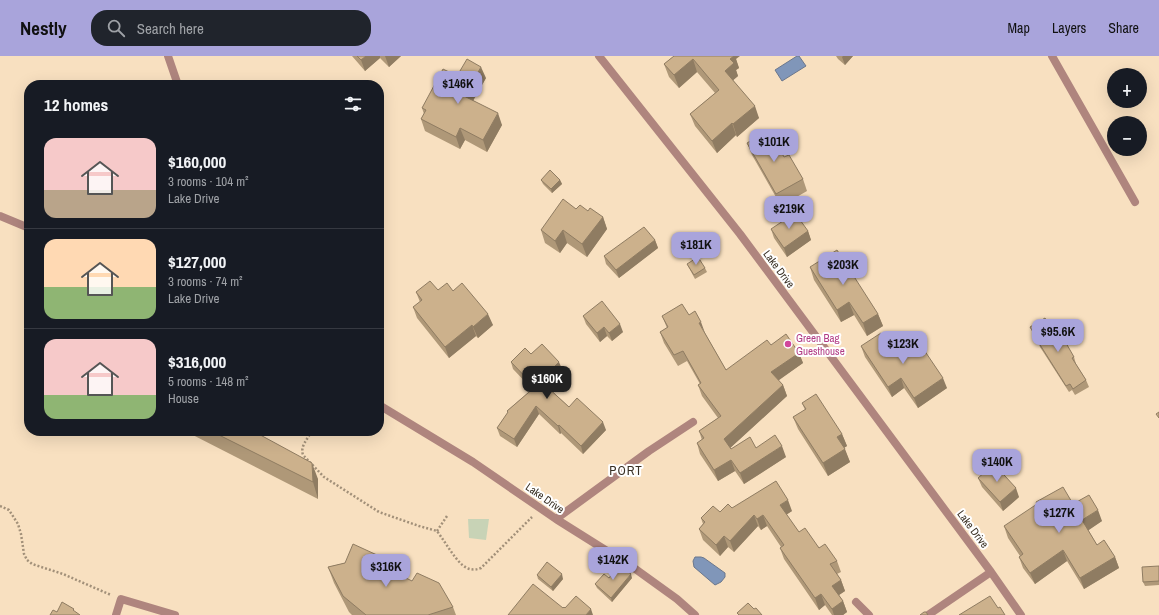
<!DOCTYPE html>
<html lang="en">
<head>
<meta charset="utf-8">
<style>
  :root { --surface:#171b24; --page:#20242c; --text:#f1f3f6; --muted:#9ea1a6; --line:#363941; --accent:#a9a4db }
  body { margin:0; font-family:"Archivo Narrow",sans-serif; background:var(--page); color:var(--text); height:100vh; display:flex; flex-direction:column; font-size:15px; white-space:nowrap }
  * { box-sizing:border-box; margin:0 }
  p { font-size:13px; color:var(--muted) }
  .icon { flex:none; width:22px; height:22px; fill:none; stroke:currentColor; stroke-width:2; stroke-linecap:round; stroke-linejoin:round }
  .map { position:relative; flex:1; overflow:hidden }
  .panel { position:absolute; left:24px; top:24px; width:360px; height:356px; display:flex; flex-direction:column; background:var(--surface); border-radius:16px; box-shadow:0 4px 16px #0002 }
  .panel>* { flex:none }
  .buttons { position:absolute; left:1107px; top:12px; display:grid; gap:8px }
  .buttons a { display:grid; place-items:center; width:40px; height:40px; border-radius:50%; background:var(--surface); box-shadow:0 4px 16px #0002; font-size:20px }
  .price { position:absolute; translate:-50% -34px; padding:0 9px; border-radius:8px; background:var(--accent); color:#111; font-size:13px; line-height:26px; filter:drop-shadow(0 1px 2px #0008) }
  .price::after { content:''; position:absolute; left:50%; top:24px; width:12px; height:9px; margin-left:-6px; background:inherit; clip-path:polygon(0 0,100% 0,50% 100%) }
  .price.selected { background:#222; color:#fff }
  ul { padding:0; list-style:none }
  li { display:flex; align-items:center; gap:12px; height:100px; padding:0 20px }
  li+li { border-top:1px solid var(--line) }
  li span { display:grid; place-items:center; flex:none; width:112px; height:80px; border-radius:12px; color:#555 }
  li>.icon { margin-inline-start:auto }
  span .icon { width:48px; height:48px; fill:#fffc; stroke-width:1 }
  li b { font-size:17px }
  h2 { display:flex; justify-content:space-between; align-items:center; height:48px; padding:0 20px; font-size:17px }
  header { display:flex; align-items:center; gap:24px; box-sizing:border-box; height:56px; padding:0 20px; background:var(--accent); color:#111 }
  header strong { font-size:19px }
  nav { display:flex; gap:22px; margin-inline-start:auto; font-size:14px }
  .search { width:280px; height:36px; background:var(--page); display:flex; align-items:center; gap:10px; box-sizing:border-box; padding:0 14px; border-radius:16px; color:var(--muted); font-size:15px }
  .map>svg:first-child { display:block }
  .green { fill:#c8d3b6 }
  .water { fill:#8096b9; stroke:#6b778c }
  .lines { fill:none; stroke-linecap:round; stroke-linejoin:round }
  .path { stroke:#a29079; stroke-width:2.5; stroke-dasharray:2 2; stroke-linecap:butt }
  .service { stroke:#af857e; stroke-width:8 }
  .minor { stroke:#af857e; stroke-width:8 }
  .wall { fill:#af9878 }
  .shaded-wall { fill:#8f7c62 }
  .building { fill:#ccb18c; stroke:#8f7c62 }
  .hotel-dot { fill:#d1479c; stroke:#fff; stroke-width:1.5 }
  .labels { text-anchor:middle; stroke-width:4; stroke-linejoin:round; paint-order:stroke }
  .street-label { font-size:11px; fill:#393024; stroke:#fff }
  .hotel-label { font-size:11px; fill:#b23c85; stroke:#fff; text-anchor:start }
  .quarter-label { font-size:13px; letter-spacing:1px; fill:#393024; stroke:#fff }
</style>
</head>
<body>
<header>
<strong>Nestly</strong>
<div class="search"><svg class="icon" aria-label="search" viewBox="0 0 24 24"><circle cx="10" cy="10" r="6"/><path d="M15 15l6 6"/></svg>Search here</div>
<nav><a>Map</a><a>Layers</a><a>Share</a></nav>
</header>
<div class="map">
<svg width="1159" height="559" viewBox="0 0 1159 559">
  <rect width="100%" height="100%" fill="#f8e0c0"/>
  <path class="green" d="M468,463H489L486,484L469,482Z"/>
  <path class="water" d="M797,0H799L806,10L782,25L775,14Z
    M695,501H701L704,502L725,517V521L721,526L715,529L694,511L693,505Z"/>
  <g class="lines">
    <path class="path" d="M312,375C307,384 300,390 303,399L324,421L379,456L419,470L437,475C442,482 446,488 450,494C458,505 466,518 481,512L532,461
      M0,450L9,454L18,468L21,478L24,498L27,504L32,508L63,518L111,539
      M437,475L447,460"/>
    <path class="service" d="M0,160L29,172"/>
    <path class="minor" d="M168,0L178,29
      M599,0L740,178L991,516L1021,559
      M1052,0L1135,146
      M379,349L473,406L556,463L634,512L677,543L695,559
      M556,463L649,395L693,366
      M856,546L869,559
      M116,559L121,543L175,559
      M928,559L991,516"/>
  </g>
  <path class="wall" d="M352,0H401L389,11L380,2L365,15Z
    M674,0L736,3L739,12L736,14L738,20L733,24L759,62L737,81L736,79L717,97L695,70L690,58L715,37L697,16L679,32L669,21L664,8Z
    M836,0H853L845,9L838,3Z
    M457,20L486,22L473,44L502,69L487,96L465,84L460,93L425,75L421,63L424,58L422,52Z
    M747,87L784,101L803,123L807,135L781,150L752,99Z
    M541,124H560L562,128L552,137L543,128Z
    M576,153L588,155L603,161L607,173L587,201L567,187L560,197L545,187L541,174Z
    M771,173L808,175L811,184L787,201L774,182Z
    M655,184L658,192L619,222L606,208L604,200Z
    M687,208L705,212L707,216L695,223L689,212Z
    M810,211L878,258L883,270L867,280L854,259L841,266L814,224Z
    M438,234L453,235L493,269L478,282L476,280L449,302L417,262L413,251L420,246L416,236Z
    M689,259L705,277L726,314L771,289L799,297L803,307L778,324L783,329L787,340L730,392L731,393L756,392L786,401L744,428L735,415L718,425L700,398L697,387L702,384L699,375L718,362L702,340L698,329L700,328L687,305L678,310L664,287L660,276L667,272L662,260Z
    M583,260L623,276L612,285L607,280L600,286L586,268Z
    M1030,271L1053,275L1074,301L1076,308L1086,324L1089,331L1075,339L1072,334L1069,336L1040,291L1038,286L1033,277Z
    M861,290L947,332L918,352L904,332L892,341L865,301Z
    M531,298L562,313L554,321L558,330L552,335L569,351L606,374L583,398L561,377L560,378L539,358L517,391L500,380L497,372L508,357L507,355L532,333L513,313L511,306Z
    M802,347L842,378L847,390L844,392L850,406L828,420L798,373L793,361L805,354Z
    M185,375H253L318,423V443Z
    M978,422L1019,441L1003,455L982,431Z
    M1073,448L1102,465L1088,474L1097,489L1115,501L1119,512L1084,533L1067,505L1035,528L1023,512L1019,501L1020,500L1008,482L1004,470Z
    M732,452L792,455L786,459L799,476L837,505L841,516L837,518L841,524L845,535L839,539L843,545L847,556L843,559H832L825,549L819,554L784,503L780,492L781,491L767,470L761,474L758,470L734,496L728,491L720,500L703,484L699,473L703,468L701,462Z
    M377,499L381,510L453,551L456,559H352L349,556L334,527L328,511Z
    M1159,510V529L1145,530L1143,526Z
    M537,519L563,523L553,535L538,523Z
    M609,522H632L612,546L597,532L595,528Z"/>
  <path class="shaded-wall" d="M366,0H380V2L365,15L361,4Z
    M385,0H401L389,11Z
    M731,0H740L736,3L739,12L736,14L738,20L730,27L725,15Z
    M843,0H853L845,9L842,1Z
    M693,3L697,16L679,32L674,19Z
    M481,11L486,22L469,52L464,40Z
    M755,50L759,62L737,81L733,68Z
    M498,57L502,69L487,96L483,84Z
    M732,67L736,79L717,97L712,85Z
    M460,72L465,84L460,93L456,81Z
    M560,124L562,128L552,137L551,133Z
    M603,161L607,173L587,201L582,188Z
    M563,174L567,187L560,197L555,185Z
    M808,175L811,184L787,201L784,192Z
    M655,184L658,192L619,222L616,214Z
    M849,246L854,259L841,266L837,254Z
    M488,258L493,269L478,282L473,271Z
    M878,258L883,270L867,280L863,267Z
    M701,266L705,277L699,267Z
    M620,268L623,276L612,285L609,277Z
    M472,269L476,280L449,302L445,291Z
    M604,271L607,280L600,286L597,277Z
    M799,297L803,307L775,327L771,316Z
    M559,306L562,313L552,323L549,316Z
    M555,322L558,330L549,337L546,330Z
    M901,322L904,332L892,341L888,331Z
    M943,322L947,332L918,352L914,342Z
    M783,329L787,340L728,394L724,383Z
    M536,350L539,358L517,391L514,383Z
    M603,366L606,374L583,398L581,390Z
    M559,369L561,377L560,378L558,370Z
    M842,378L847,390L842,393L837,381Z
    M782,390L786,401L744,428L740,417Z
    M845,393L850,406L828,420L823,407Z
    M731,404L735,415L718,425L714,414Z
    M312,407L318,423V443L313,426Z
    M1016,432L1019,441L1003,455L1000,446Z
    M788,444L792,455L784,460L780,449Z
    M1098,454L1102,465L1086,476L1082,464Z
    M754,459L758,470L734,496L730,485Z
    M763,459L767,470L761,474L757,463Z
    M724,480L728,491L720,500L716,489Z
    M1063,494L1067,505L1035,528L1030,517Z
    M377,499L383,515L374,506Z
    M1115,501L1119,512L1084,533L1080,522Z
    M562,518L563,523L553,535L551,531Z
    M631,518L632,522L612,546L611,542Z
    M841,524L845,535L836,541L832,530Z
    M821,538L825,549L819,554L815,542Z
    M843,545L847,556L843,559H834L832,553Z
    M591,553L593,559H586Z"/>
  <path class="building" d="M357,0H366L361,4Z
    M674,0H734L730,3L734,7L725,15L755,50L733,68L732,67L712,85L690,58L719,34L693,3L674,19L664,8Z
    M467,3L481,11L464,40L498,57L483,84L460,72L456,81L421,63L426,54L422,52L443,13L457,20Z
    M769,74L784,101L789,99L803,123L776,138L747,87Z
    M550,114L560,124L551,133L541,124Z
    M563,143L576,153L580,149L588,155L590,152L603,161L582,188L563,174L555,185L541,174Z
    M795,157L808,175L784,192L771,173Z
    M644,171L655,184L616,214L604,200Z
    M837,194L878,258L863,267L849,246L837,254L810,211Z
    M698,201L705,212L694,219L687,208Z
    M430,225L438,234L447,227L453,235L462,227L488,258L473,271L472,269L445,291L413,251L422,244L416,236Z
    M602,245L620,268L609,277L604,271L597,277L583,260Z
    M682,248L689,259L695,255L701,266L699,267L726,314L767,284L771,289L786,278L799,297L771,316L783,329L724,383L731,393L750,381L756,392L775,379L782,390L740,417L731,404L714,414L697,387L704,382L699,375L721,360L698,329L701,327L683,295L674,299L660,276L668,271L662,260Z
    M1045,262L1053,275L1058,273L1074,301L1072,302L1086,324L1073,333L1070,328L1066,330L1037,284H1038L1030,271Z
    M881,277L896,300L918,285L943,322L914,342L901,322L888,331L861,290Z
    M542,288L559,306L549,316L555,322L546,330L569,351L577,342L603,366L581,390L559,369L558,370L536,350L514,383L497,372L508,356L507,355L535,331L511,306L525,292L531,298Z
    M816,338L842,378L837,381L845,393L823,407L793,361L806,353L802,347Z
    M1159,356V362L1156,358Z
    M211,375H253L312,407L313,426Z
    M994,408L1016,432L1000,446L978,422Z
    M776,425L788,444L780,449L799,476L805,472L819,492L825,488L837,505L830,508L841,524L832,530L843,545L832,553L821,538L815,542L780,492L784,489L763,459L757,463L754,459L730,485L724,480L716,489L699,473L705,466L701,462L713,450L720,456L728,448L732,452Z
    M1063,431L1073,448L1089,439L1098,454L1082,464L1097,489L1104,484L1115,501L1080,522L1063,494L1030,517L1019,501L1023,498L1004,470L1037,448L1036,446Z
    M353,488L377,499L374,506L412,525L417,517L439,527L453,551L428,559H366L343,540L328,511L345,507Z
    M547,506L562,518L551,531L537,519Z
    M619,509L631,518L611,542L595,528L604,518L609,522Z
    M1159,510V525L1143,526L1142,511Z
    M533,528L563,552L564,551L565,552L576,540L591,553L586,559H508Z
    M990,540L998,552L1000,551L1005,559H959Z
    M62,546L74,553L73,554L80,559H50L53,554L57,556Z
    M748,547L754,553L756,552L762,559H739L737,557Z
    M924,556H926L928,559H920Z"/>
  <circle class="hotel-dot" cx="788" cy="288" r="4"/>
  <g class="labels">
    <g class="street-label">
      <text transform="translate(779 213) rotate(53)" y="4">Lake Drive</text>
      <text transform="translate(545 442) rotate(35)" y="4">Lake Drive</text>
      <text transform="translate(973 473) rotate(53)" y="4">Lake Drive</text>
    </g>
    <g class="hotel-label">
      <text x="796" y="286">Green Bag<tspan x="796" dy="13">Guesthouse</tspan></text>
    </g>
    <g class="quarter-label">
      <text x="626" y="419">PORT</text>
    </g>
  </g>
</svg>
<div class="buttons">
<a>+</a>
<a>−</a>
</div>
<b class="price" style="left:458px;top:49px">$146K</b>
<b class="price" style="left:774px;top:107px">$101K</b>
<b class="price" style="left:789px;top:174px">$219K</b>
<b class="price" style="left:696px;top:210px">$181K</b>
<b class="price" style="left:843px;top:230px">$203K</b>
<b class="price" style="left:1058px;top:297px">$95.6K</b>
<b class="price" style="left:903px;top:309px">$123K</b>
<b class="price selected" style="left:547px;top:344px">$160K</b>
<b class="price" style="left:997px;top:427px">$140K</b>
<b class="price" style="left:1059px;top:478px">$127K</b>
<b class="price" style="left:613px;top:525px">$142K</b>
<b class="price" style="left:386px;top:532px">$316K</b>
<section class="panel">
<h2>12 homes<svg class="icon" aria-label="filters" viewBox="0 0 24 24"><path d="M4 7h16M4 17h16"/><circle cx="9" cy="7" r="2"/><circle cx="15" cy="17" r="2"/></svg></h2>
<ul>
<li><span style="background:linear-gradient(#f6c9c9 65%,#b9a48a 0)"><svg class="icon" aria-label="home" viewBox="0 0 24 24"><path d="M3 11l9-7 9 7M6 9v11h12V9"/></svg></span><div><b>$160,000</b><p>3 rooms · 104 m²</p><p>Lake Drive</p></div></li>
<li><span style="background:linear-gradient(#ffd9b3 60%,#8fb573 0)"><svg class="icon" aria-label="home" viewBox="0 0 24 24"><path d="M3 11l9-7 9 7M6 9v11h12V9"/></svg></span><div><b>$127,000</b><p>3 rooms · 74 m²</p><p>Lake Drive</p></div></li>
<li><span style="background:linear-gradient(#f6c9c9 70%,#8fb573 0)"><svg class="icon" aria-label="home" viewBox="0 0 24 24"><path d="M3 11l9-7 9 7M6 9v11h12V9"/></svg></span><div><b>$316,000</b><p>5 rooms · 148 m²</p><p>House</p></div></li>
</ul>
</section>
</div>
</body>
</html>
